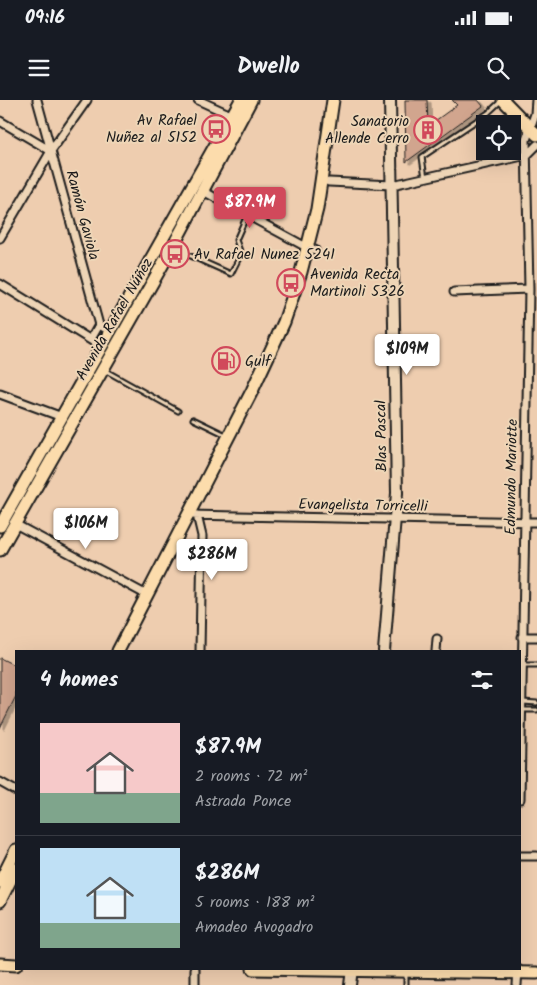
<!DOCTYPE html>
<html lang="en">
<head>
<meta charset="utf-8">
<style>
  :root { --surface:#171b24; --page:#242831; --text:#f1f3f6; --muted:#9ea1a6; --line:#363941; --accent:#d1495b }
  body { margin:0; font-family:Kalam,sans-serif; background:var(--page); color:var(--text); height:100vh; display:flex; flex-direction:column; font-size:19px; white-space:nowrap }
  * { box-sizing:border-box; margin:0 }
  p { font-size:16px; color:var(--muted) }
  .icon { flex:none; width:28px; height:28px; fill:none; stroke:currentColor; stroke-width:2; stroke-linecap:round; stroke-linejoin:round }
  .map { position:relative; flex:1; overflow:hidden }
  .drawer { position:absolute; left:15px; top:550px; width:506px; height:320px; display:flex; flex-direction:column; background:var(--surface); border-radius:0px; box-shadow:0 5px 20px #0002 }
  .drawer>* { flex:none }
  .fabs { position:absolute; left:476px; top:15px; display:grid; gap:10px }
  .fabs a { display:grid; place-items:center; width:45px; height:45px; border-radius:0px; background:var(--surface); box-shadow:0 5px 20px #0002; font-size:25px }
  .price { position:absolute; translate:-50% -42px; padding:0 11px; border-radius:5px; background:#fff; color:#222; font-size:16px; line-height:32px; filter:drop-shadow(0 1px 2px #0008) }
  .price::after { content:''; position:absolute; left:50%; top:30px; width:15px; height:11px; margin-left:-8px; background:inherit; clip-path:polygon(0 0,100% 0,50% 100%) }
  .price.selected { background:var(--accent); color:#fff }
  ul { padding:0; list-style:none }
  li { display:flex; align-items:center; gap:15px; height:125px; padding:0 25px }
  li+li { border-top:1px solid var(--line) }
  li span { display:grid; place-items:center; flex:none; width:140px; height:100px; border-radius:0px; color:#555 }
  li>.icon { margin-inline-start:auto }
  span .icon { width:60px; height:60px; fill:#fffc; stroke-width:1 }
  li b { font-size:21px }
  h2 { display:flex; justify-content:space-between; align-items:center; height:60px; padding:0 25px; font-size:21px }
  .status { display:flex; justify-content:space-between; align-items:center; height:35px; padding:0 25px; background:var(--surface); direction:ltr }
  .status svg { height:14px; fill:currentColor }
  header { display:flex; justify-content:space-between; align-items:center; height:65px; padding:0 25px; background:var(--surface); font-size:22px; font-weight:700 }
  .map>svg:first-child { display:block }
  .building { fill:#d1a58e; stroke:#1c1c1c; filter:url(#shadow) }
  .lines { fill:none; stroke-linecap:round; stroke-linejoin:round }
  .service-casing { stroke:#1c1c1c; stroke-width:7 }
  .minor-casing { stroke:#1c1c1c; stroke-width:11 }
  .secondary-casing { stroke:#1c1c1c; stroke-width:14 }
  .primary-casing { stroke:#1c1c1c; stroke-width:15 }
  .service { stroke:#eed5b6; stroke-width:3 }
  .minor { stroke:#eed5b6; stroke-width:7 }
  .secondary { stroke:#eed5b6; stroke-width:10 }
  .primary { stroke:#fcdcac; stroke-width:11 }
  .labels { text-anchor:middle; stroke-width:4; stroke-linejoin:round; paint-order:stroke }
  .poi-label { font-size:15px; fill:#1c1c1c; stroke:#eed5b6; text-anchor:start }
  .street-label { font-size:15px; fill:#1c1c1c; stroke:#eed5b6 }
</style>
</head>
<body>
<div class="status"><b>09:16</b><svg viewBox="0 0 49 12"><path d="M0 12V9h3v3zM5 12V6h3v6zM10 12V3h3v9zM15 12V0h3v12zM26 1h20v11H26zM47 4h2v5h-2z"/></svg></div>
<header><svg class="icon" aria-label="menu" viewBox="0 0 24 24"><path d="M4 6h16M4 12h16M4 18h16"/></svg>Dwello<svg class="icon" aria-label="search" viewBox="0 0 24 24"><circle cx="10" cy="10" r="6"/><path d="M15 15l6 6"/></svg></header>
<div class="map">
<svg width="537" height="885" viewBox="0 0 537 885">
  <defs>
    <filter id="shadow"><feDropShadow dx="4" dy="2.5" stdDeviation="0" flood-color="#0004"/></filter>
  </defs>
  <rect width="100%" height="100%" fill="#eecdaf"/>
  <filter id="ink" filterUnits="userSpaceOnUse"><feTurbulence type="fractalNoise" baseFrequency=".02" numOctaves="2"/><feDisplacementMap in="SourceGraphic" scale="10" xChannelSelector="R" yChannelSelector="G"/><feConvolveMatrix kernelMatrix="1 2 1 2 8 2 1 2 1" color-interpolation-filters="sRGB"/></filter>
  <g filter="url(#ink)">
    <path class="building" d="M405,0H427L428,26L457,5L452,0H478L483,6L406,62Z
      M481,51H500V55L482,57Z
      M0,558L16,566V596L0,628Z"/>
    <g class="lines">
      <defs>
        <path id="service" d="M425,78L422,57L488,13L502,0
          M175,149L231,174L241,154L236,140L247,115
          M106,271L178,311
          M193,319L226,335
          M523,565H537
          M523,602L537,603
          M522,610H537
          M406,874V885"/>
        <path id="minor" d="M37,0L99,225L110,231
          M198,0L233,16
          M0,21L51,51
          M527,55L537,45
          M329,82L392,85L527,55
          M203,91L308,148L315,150
          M0,138L51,51L87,0
          M0,184L102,247
          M454,192L529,189
          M91,239L99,225
          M0,294L62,317
          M189,415L537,422
          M197,415L202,436L200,551
          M15,424L147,495
          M522,537H537
          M436,551L437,539
          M0,682L16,691
          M520,699L529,189L526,40L535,14L536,0
          M520,756H537
          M195,869V885
          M517,885L518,869"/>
        <path id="secondary" d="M384,551L397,393L390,0
          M350,885L352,869"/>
        <path id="primary" d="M503,0L537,35
          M0,426L241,0
          M0,450L172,148L251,0
          M118,551L252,291L284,222L301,172L317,109L333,0
          M0,782L16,750
          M0,801L16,769
          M0,864L16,865
          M253,869L537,873"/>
      </defs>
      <use href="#service" class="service-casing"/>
      <use href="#minor" class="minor-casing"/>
      <use href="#secondary" class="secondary-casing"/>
      <use href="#primary" class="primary-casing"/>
      <use href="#service" class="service"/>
      <use href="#minor" class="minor"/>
      <use href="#secondary" class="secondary"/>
      <use href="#primary" class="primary"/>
    </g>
  </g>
  <defs>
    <symbol id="bus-ring" viewBox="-11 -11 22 22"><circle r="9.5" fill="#eed5b6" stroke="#d1495b" stroke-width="1.5"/><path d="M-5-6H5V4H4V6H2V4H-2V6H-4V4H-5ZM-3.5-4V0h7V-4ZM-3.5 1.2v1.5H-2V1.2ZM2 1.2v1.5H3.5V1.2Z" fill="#d1495b"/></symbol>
    <symbol id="building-ring" viewBox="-11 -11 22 22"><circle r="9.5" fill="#eed5b6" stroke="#d1495b" stroke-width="1.5"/><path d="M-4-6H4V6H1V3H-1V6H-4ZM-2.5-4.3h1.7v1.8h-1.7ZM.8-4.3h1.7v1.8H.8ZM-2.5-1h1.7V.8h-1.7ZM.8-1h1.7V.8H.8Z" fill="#d1495b"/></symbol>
    <symbol id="fuel-ring" viewBox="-11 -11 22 22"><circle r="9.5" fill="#eed5b6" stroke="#d1495b" stroke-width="1.5"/><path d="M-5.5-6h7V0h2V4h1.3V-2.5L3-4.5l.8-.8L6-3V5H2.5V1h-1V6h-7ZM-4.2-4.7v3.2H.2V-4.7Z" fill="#d1495b"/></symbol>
  </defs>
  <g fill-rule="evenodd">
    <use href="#bus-ring" x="200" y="13" width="32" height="32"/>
    <use href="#building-ring" x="412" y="14" width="32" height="32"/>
    <use href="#bus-ring" x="159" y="138" width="32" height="32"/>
    <use href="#bus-ring" x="275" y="167" width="32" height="32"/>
    <use href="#fuel-ring" x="210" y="245" width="32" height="32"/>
  </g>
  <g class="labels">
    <g class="poi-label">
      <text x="197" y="25" text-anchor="end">Av Rafael<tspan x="197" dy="17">Nuñez al 5152</tspan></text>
      <text x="409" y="26" text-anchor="end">Sanatorio<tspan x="409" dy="17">Allende Cerro</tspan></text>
      <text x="194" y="159">Av Rafael Nunez 5241</text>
      <text x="310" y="179">Avenida Recta<tspan x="310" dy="17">Martinoli 5326</tspan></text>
      <text x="245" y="266">Gulf</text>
    </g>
    <g class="street-label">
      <text transform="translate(83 115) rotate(75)" y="5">Ramón Gaviola</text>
      <text transform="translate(114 219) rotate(-60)" y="5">Avenida Rafael Núñez</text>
      <text transform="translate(381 336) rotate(-91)" y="5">Blas Pascal</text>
      <text transform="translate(511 377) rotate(-89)" y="5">Edmundo Mariotte</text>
      <text transform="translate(363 405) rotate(1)" y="5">Evangelista Torricelli</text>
    </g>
  </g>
</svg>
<div class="fabs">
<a><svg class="icon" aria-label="locate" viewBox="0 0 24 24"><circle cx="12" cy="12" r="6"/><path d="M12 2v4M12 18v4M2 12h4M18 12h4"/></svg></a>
</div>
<b class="price selected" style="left:250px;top:129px">$87.9M</b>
<b class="price" style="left:407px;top:276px">$109M</b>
<b class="price" style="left:86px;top:450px">$106M</b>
<b class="price" style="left:212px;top:481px">$286M</b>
<section class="drawer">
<h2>4 homes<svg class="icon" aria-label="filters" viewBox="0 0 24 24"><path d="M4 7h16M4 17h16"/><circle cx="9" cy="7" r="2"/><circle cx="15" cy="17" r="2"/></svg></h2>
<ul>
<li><span style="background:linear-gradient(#f6c9c9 70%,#7fa58c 0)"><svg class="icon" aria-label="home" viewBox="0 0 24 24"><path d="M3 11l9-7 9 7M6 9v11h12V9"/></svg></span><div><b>$87.9M</b><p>2 rooms · 72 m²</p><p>Astrada Ponce</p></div></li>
<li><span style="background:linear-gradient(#bfe0f5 75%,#7fa58c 0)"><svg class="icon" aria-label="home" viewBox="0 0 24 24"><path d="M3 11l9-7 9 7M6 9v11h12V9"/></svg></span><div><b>$286M</b><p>5 rooms · 188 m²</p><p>Amadeo Avogadro</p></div></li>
</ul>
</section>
</div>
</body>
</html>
